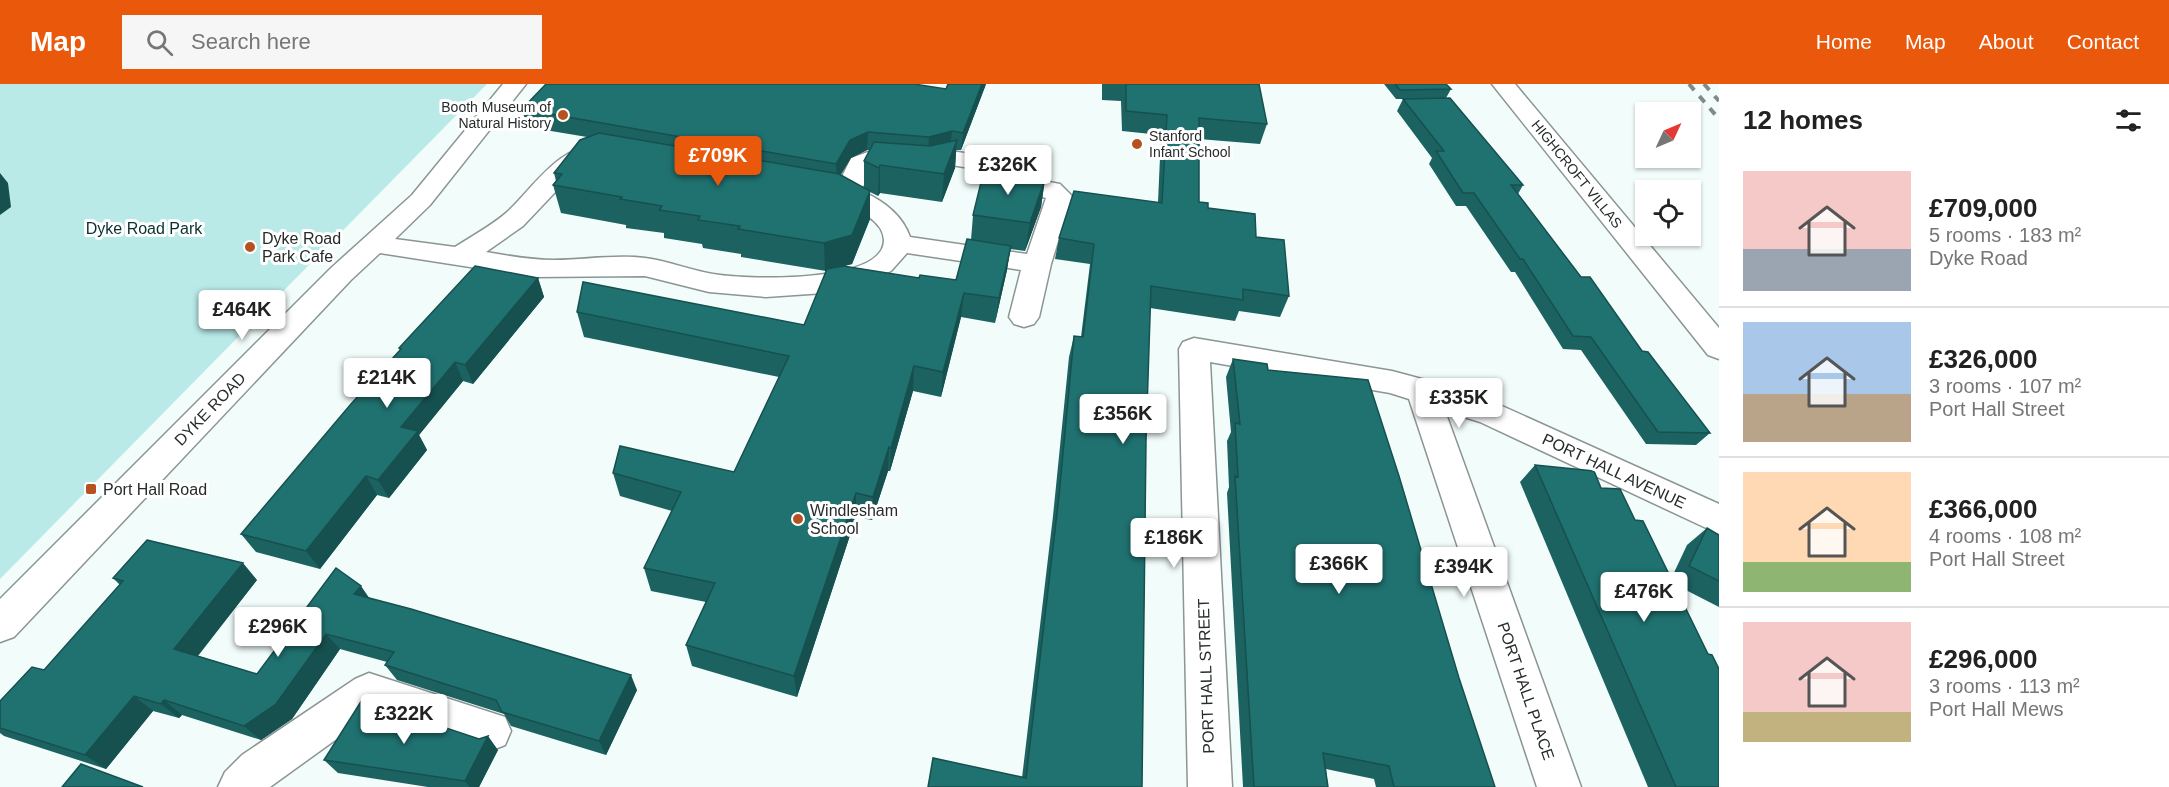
<!DOCTYPE html>
<meta charset="utf-8">
<style>
body{margin:0;font-family:Helvetica,sans-serif;background:#f6f6f6;color:#222;height:100vh;display:flex;flex-direction:column;font-size:22px;white-space:nowrap}
*{box-sizing:border-box;margin:0}
p{font-size:20px;color:#767676}
.icon{flex:none;width:33px;height:33px;fill:none;stroke:currentColor;stroke-width:2;stroke-linecap:round;stroke-linejoin:round}
.map{position:relative;flex:1;overflow:hidden}
.side{display:flex;flex-direction:column;background:#fff;width:450px}
.side>*{flex:none}
.needle{width:39px;rotate:46deg}
.buttons{position:absolute;left:1635px;top:18px;display:grid;gap:12px}
.buttons a{display:grid;place-items:center;width:66px;height:66px;border-radius:0px;background:#fff;box-shadow:0 2px 4px #0004;font-size:30px}
.price{position:absolute;translate:-50% -51px;padding:0 14px;border-radius:6px;background:#fff;color:#222;font-size:20px;line-height:39px;filter:drop-shadow(0 2px 3px #0008)}
.price::after{content:'';position:absolute;left:50%;top:36px;width:18px;height:14px;margin-left:-9px;background:inherit;clip-path:polygon(0 0,100% 0,50% 100%)}
.price.active{background:#ea580c;color:#fff}
ul{padding:0;list-style:none}
li{display:flex;align-items:center;gap:18px;height:150px;padding:0 24px}
li+li{border-top:2px solid #e0e0e0}
li span{display:grid;place-items:center;flex:none;width:168px;height:120px;border-radius:0px;color:#555}
li>.icon{margin-inline-start:auto}
span .icon{width:72px;height:72px;fill:#fffc;stroke-width:1}
li b{font-size:26px}
h2{display:flex;justify-content:space-between;align-items:center;height:72px;padding:0 24px;font-size:26px}
header{display:flex;align-items:center;gap:36px;box-sizing:border-box;height:84px;padding:0 30px;background:#ea580c;color:#fff}
header strong{font-size:28px}
nav{display:flex;gap:33px;margin-inline-start:auto;font-size:21px}
.search{width:420px;height:54px;background:#f6f6f6;display:flex;align-items:center;gap:15px;box-sizing:border-box;padding:0 21px;border-radius:0px;color:#767676;font-size:22px}
main{display:flex;flex:1;min-height:0}
.map>svg:first-child{display:block}
.green{fill:#b9eae8}
.lines{fill:none;stroke-linecap:round;stroke-linejoin:round}
.minor-casing{stroke:#8b9594;stroke-width:3}
.minor{fill:#fff;fill-rule:evenodd}
.rail{stroke:#828989;stroke-width:4;stroke-dasharray:8 8;stroke-linecap:butt}
.wall{fill:#1c6261;fill-rule:evenodd}
.shaded-wall{fill:#16504f}
.building{fill:#207271;stroke:#16504f;stroke-width:1.5}
.poi-dot{fill:#b6521f;stroke:#fff;stroke-width:2}
.labels{text-anchor:middle;dominant-baseline:central;stroke-width:6;stroke-linejoin:round;paint-order:stroke}
.far-poi-label{font-size:14px;fill:#272b2b;stroke:#fff;text-anchor:end}
.far-street-label{font-size:14px;fill:#272b2b;stroke:#fff}
.park-label{font-size:16px;fill:#093030;stroke:#fff}
.poi-label{font-size:16px;fill:#272b2b;stroke:#fff;text-anchor:start}
.street-label{font-size:16px;fill:#272b2b;stroke:#fff}
</style>
<header>
<strong>Map</strong>
<div class="search"><svg class="icon" aria-label="search" viewBox="0 0 24 24"><circle cx="10" cy="10" r="6"/><path d="M15 15l6 6"/></svg>Search here</div>
<nav><a>Home</a><a>Map</a><a>About</a><a>Contact</a></nav>
</header>
<main>
<div class="map">
<svg width="1719" height="703" viewBox="0 0 1719 703">
<rect width="100%" height="100%" fill="#f1fcfb"/>
<!-- green -->
<path class="green" d="M0,0h487l-487,495z"/>
<g class="lines">
<!-- minor casing -->
<g class="minor-casing">
<path id="minor" d="M503,0h23l-96,121 -35,34 60,8c17,-11 36,-21 51,-34 25,-22 57,-75 96,-65l3,5 -3,5 -23,9 -56,59 -37,26c23,4 45,8 68,8 30,0 61,-6 91,-2 25,3 49,14 75,17 29,4 164,9 164,-35 -1,-31 -60,-37 -70,-52l4,-5 9,-3 12,3 12,-25 17,-6 60,5 23,-6 46,7 9,2 27,19 27,5 12,12 -21,68 -12,53 -5,7 -10,3 -10,-3 -5,-7 12,-47 -114,-17 -16,18 -32,14 -35,8 -58,4 -57,-5 -64,-16 -111,1 -154,-24 -29,27 -337,357 -14,5v-43l331,-331 81,-73zM951,81l39,6 27,19 29,8 -19,56 -117,-17c-8,-23 -28,-37 -49,-46l11,-24 56,4z
M1492,0h23l204,244v31l-11,-4z
M1194,254l198,33 41,11 69,24 217,98v30l-239,-112 -35,-11 136,376h-44l-128,-388 -19,-6 -180,-31 22,425h-44l-9,-438 4,-7z
M369,589l136,44 6,14 -6,14 -15,6 -116,-39 -104,75h-52l7,-15 17,-17 113,-76z"/>
</g>
<!-- minor -->
<use href="#minor" class="minor"/>
<!-- rail -->
<path class="rail" d="M1689,0l30,35
M1704,0l15,17"/>
</g>
<!-- wall -->
<path class="wall" d="M948,0h38l-25,66h-5l-1,18 -13,34 -62,-9 -2,3 -8,-4v27l-18,45 -8,2 75,12 37,2 15,-40 2,-25 72,-36 -4,28 -16,44 -15,-2 -3,21 -12,53 -34,-6 -20,80 -28,-6 -23,80h-2l-16,49 -16,-3 -59,180 -105,-31 -6,-21 20,-43 -55,-11 -7,-23 28,-57 -52,-15 -7,-23 121,-1 45,-95 -195,-40 -7,-25 227,13 22,-54 -85,-14v-3l-38,-6 -1,-4 -38,-6v-5l-38,-5v-3l-65,-12 -8,-28 3,-4 -2,-8 33,-36 -60,-10 -5,-18 424,-20zM867,66h3l-6,11v27l-24,-13 11,-17z
M1102,0h157l8,40 -7,20 -61,-5v63l57,35 33,59 -9,21 -41,-6 -4,10 -85,-13 -4,132 -4,347 -120,-9 31,-262 16,-159 5,-21 7,1 9,-73 -35,-5 4,-21 99,-36 3,-67 -39,-4 -1,-30 -19,-1z
M1384,0h62l5,5 -5,9 77,87 -5,9 63,83 129,156 -14,12 -50,-1 -65,-94 -18,-1 -48,-77h-4l-45,-66h-10l-27,-42 3,-6 -35,-47 6,-12h-7z
M538,194l6,19 -71,87 -10,-3 -44,54 8,15 -38,48 -12,-3 -57,74 -64,-17 -15,-18 159,-183 -1,-3z
M1233,275l35,11 191,308 36,109h-119l-2,-8 -48,-10 2,18h-85l-16,-294 2,-6 -2,-46 4,-9 -5,-55z
M1535,381l66,23 34,32 36,59 16,-34 20,-17 12,7v72l-45,-23 45,203h-71l-128,-305z
M113,494l144,2 -59,76 59,18 113,-76 267,92 -31,65 -95,-29 -7,-12 -107,-34 -12,-15 2,-3 -47,-13 -48,70 -31,21 -79,-25 -3,3 -26,-7 -47,58 -102,-33 -4,-3v-32l44,-31 76,-85z
M498,666l-19,37h-51l-90,-14 -14,-13z"/>
<!-- shaded-wall -->
<path class="shaded-wall" d="M982,0h4l-25,66 2,-17z
M952,47l-2,18 -22,6 1,-18z
M868,48l-1,18 -16,8 -14,23 -1,-17 14,-24z
M957,56l-2,28 -13,34 2,-28z
M880,81v28l-2,3 1,-28z
M0,89l8,10 3,24 -11,8z
M1045,95l-4,28 -16,44 5,-28z
M870,107v28l-18,45 -27,7 -1,-28z
M1011,162l-4,24 -12,53 4,-25z
M538,194l6,19 -71,87 -8,-19z
M964,209l-3,24 -20,80 2,-25z
M455,278l8,19 -44,54 8,15 -38,48 -11,-18 23,-53z
M914,282l-1,25 -23,80 1,-23z
M889,363l-1,24 -16,49 1,-23z
M366,392l11,19 -57,74 -14,-18z
M856,409v24l-59,180 -3,-21z
M243,479l14,17 -66,84 -17,-15z
M361,502l11,16 -18,-8z
M326,550l14,15 -48,70 -31,21 -17,-14z
M631,591l6,15 -31,65 -7,-14z
M134,612l19,15 -47,58 -21,-14z
M164,616l18,15 -3,3 -18,-14z
M488,652l10,14 -19,37h-9l-5,-6z"/>
<!-- building -->
<path class="building" d="M546,0h368l32,5 2,-5h34l-19,49 -11,-2 -23,6 -61,-5 -18,8 -14,24 -314,-55z
M1126,0h133l8,40 -68,-6v84l9,1v5l47,6 1,23 28,3 5,56 -46,-7v11l-92,-14 -5,154 -4,347h-214l5,-29 93,20 33,-282 15,-160 9,1 11,-93 -35,-6 15,-47 88,12 5,-88 -41,-4z
M1395,0h51l5,5 -51,1z
M1450,14l73,87h-12l70,92h9l52,74 6,1 62,81 -52,-1 -67,-95 -18,-1 -50,-77h-3l-46,-66h-11l-27,-42h8l-41,-52z
M599,49l240,41 31,17 -18,44 -28,8 -86,-14 2,-3 -42,-6 2,-4 -41,-6 3,-4 -42,-7 2,-2 -69,-12 9,-11 -8,-1 26,-33z
M957,56l-13,34 -64,-9 -1,3 -15,-7 10,-19 56,4z
M984,86l61,9 -15,44 -57,-8z
M967,155l44,7 -12,52 -35,-5 -21,79 -29,-6 -23,82 -2,-1 -16,50 -17,-4 -62,183 -108,-31 29,-62 -71,-15 37,-76 -68,-19 7,-27 114,26 55,-116 -212,-44 6,-30 221,43 23,-56 16,-3 76,12 1,-3 36,5z
M475,182l63,12 -73,87 -10,-3 -54,65 17,4 -40,49 -12,-4 -60,75 -65,-17 110,-130 50,-55 -2,-1z
M1233,275l34,5 1,6 100,10 31,96 60,202 36,109h-101l-5,-21 -66,-13 5,34h-74l-19,-311 3,1 -3,-54 5,1z
M1535,381l59,6 7,17 19,1 15,31 8,1 65,133 4,1 7,14v118h-43z
M1707,444l12,7v46l-30,-15z
M147,456l96,23 -69,86 83,25 79,-106 25,18 -7,8 57,15 220,66 -32,66 -97,-29 -6,-12 -111,-35 9,-13 -68,-18 -50,70 -32,22 -80,-26 -3,4 -27,-8 -49,59 -85,-27v-27l32,-34 12,3 79,-89 -10,-3z
M362,616l117,39 9,-3 -23,45 -141,-21z
M81,680l62,23h-81z"/>
<!-- markers -->
<g class="poi-dot">
<circle cx="563" cy="31" r="6"/>
<circle cx="1137" cy="60" r="6"/>
<circle cx="250" cy="163" r="6"/>
<rect x="85" y="399" width="12" height="12" rx="3"/>
<circle cx="798" cy="435" r="6"/>
</g>
<g class="labels">
<!-- far-poi labels -->
<g class="far-poi-label">
<text x="551" y="23">Booth Museum of<tspan x="551" dy="16">Natural History</tspan></text>
<text x="1149" y="52" text-anchor="start">Stanford<tspan x="1149" dy="16">Infant School</tspan></text>
</g>
<!-- far-street labels -->
<g class="far-street-label">
<text transform="translate(1577 90) rotate(51)">HIGHCROFT VILLAS</text>
</g>
<!-- park labels -->
<g class="park-label">
<text x="144" y="144">Dyke Road Park</text>
</g>
<!-- poi labels -->
<g class="poi-label">
<text x="262" y="154">Dyke Road<tspan x="262" dy="18">Park Cafe</tspan></text>
<text x="103" y="405">Port Hall Road</text>
<text x="810" y="426">Windlesham<tspan x="810" dy="18">School</tspan></text>
</g>
<!-- street labels -->
<g class="street-label">
<text transform="translate(210 325) rotate(-46)">DYKE ROAD</text>
<text transform="translate(1614 387) rotate(25)">PORT HALL AVENUE</text>
<text transform="translate(1206 592) rotate(-92)">PORT HALL STREET</text>
<text transform="translate(1526 607) rotate(71)">PORT HALL PLACE</text>
</g>
</g>
</svg>
<div class="buttons">
<a><svg class="needle" viewBox="-14 -14 28 28"><path d="M0-13l5 13h-10z" fill="#e53935"/><path d="M0 13l5-13h-10z" fill="#767676"/></svg></a>
<a><svg class="icon" aria-label="locate" viewBox="0 0 24 24"><circle cx="12" cy="12" r="6"/><path d="M12 2v4M12 18v4M2 12h4M18 12h4"/></svg></a>
</div>
<b class="price active" style="left:718px;top:103px">£709K</b>
<b class="price" style="left:1008px;top:112px">£326K</b>
<b class="price" style="left:242px;top:257px">£464K</b>
<b class="price" style="left:387px;top:325px">£214K</b>
<b class="price" style="left:1459px;top:345px">£335K</b>
<b class="price" style="left:1123px;top:361px">£356K</b>
<b class="price" style="left:1174px;top:485px">£186K</b>
<b class="price" style="left:1339px;top:511px">£366K</b>
<b class="price" style="left:1464px;top:514px">£394K</b>
<b class="price" style="left:1644px;top:539px">£476K</b>
<b class="price" style="left:278px;top:574px">£296K</b>
<b class="price" style="left:404px;top:661px">£322K</b>
</div>
<section class="side">
<h2>12 homes<svg class="icon" aria-label="filters" viewBox="0 0 24 24"><path d="M4 7h16M4 17h16"/><circle cx="9" cy="7" r="2"/><circle cx="15" cy="17" r="2"/></svg></h2>
<ul>
<li><span style="background:linear-gradient(#f6c9c9 65%,#9aa5b1 0)"><svg class="icon" aria-label="home" viewBox="0 0 24 24"><path d="M3 11l9-7 9 7M6 9v11h12V9"/></svg></span><div><b>£709,000</b><p>5 rooms · 183 m²</p><p>Dyke Road</p></div></li>
<li><span style="background:linear-gradient(#a9c7e8 60%,#b9a48a 0)"><svg class="icon" aria-label="home" viewBox="0 0 24 24"><path d="M3 11l9-7 9 7M6 9v11h12V9"/></svg></span><div><b>£326,000</b><p>3 rooms · 107 m²</p><p>Port Hall Street</p></div></li>
<li><span style="background:linear-gradient(#ffd9b3 75%,#8fb573 0)"><svg class="icon" aria-label="home" viewBox="0 0 24 24"><path d="M3 11l9-7 9 7M6 9v11h12V9"/></svg></span><div><b>£366,000</b><p>4 rooms · 108 m²</p><p>Port Hall Street</p></div></li>
<li><span style="background:linear-gradient(#f6c9c9 75%,#c2b280 0)"><svg class="icon" aria-label="home" viewBox="0 0 24 24"><path d="M3 11l9-7 9 7M6 9v11h12V9"/></svg></span><div><b>£296,000</b><p>3 rooms · 113 m²</p><p>Port Hall Mews</p></div></li>
</ul>
</section>
</main>
